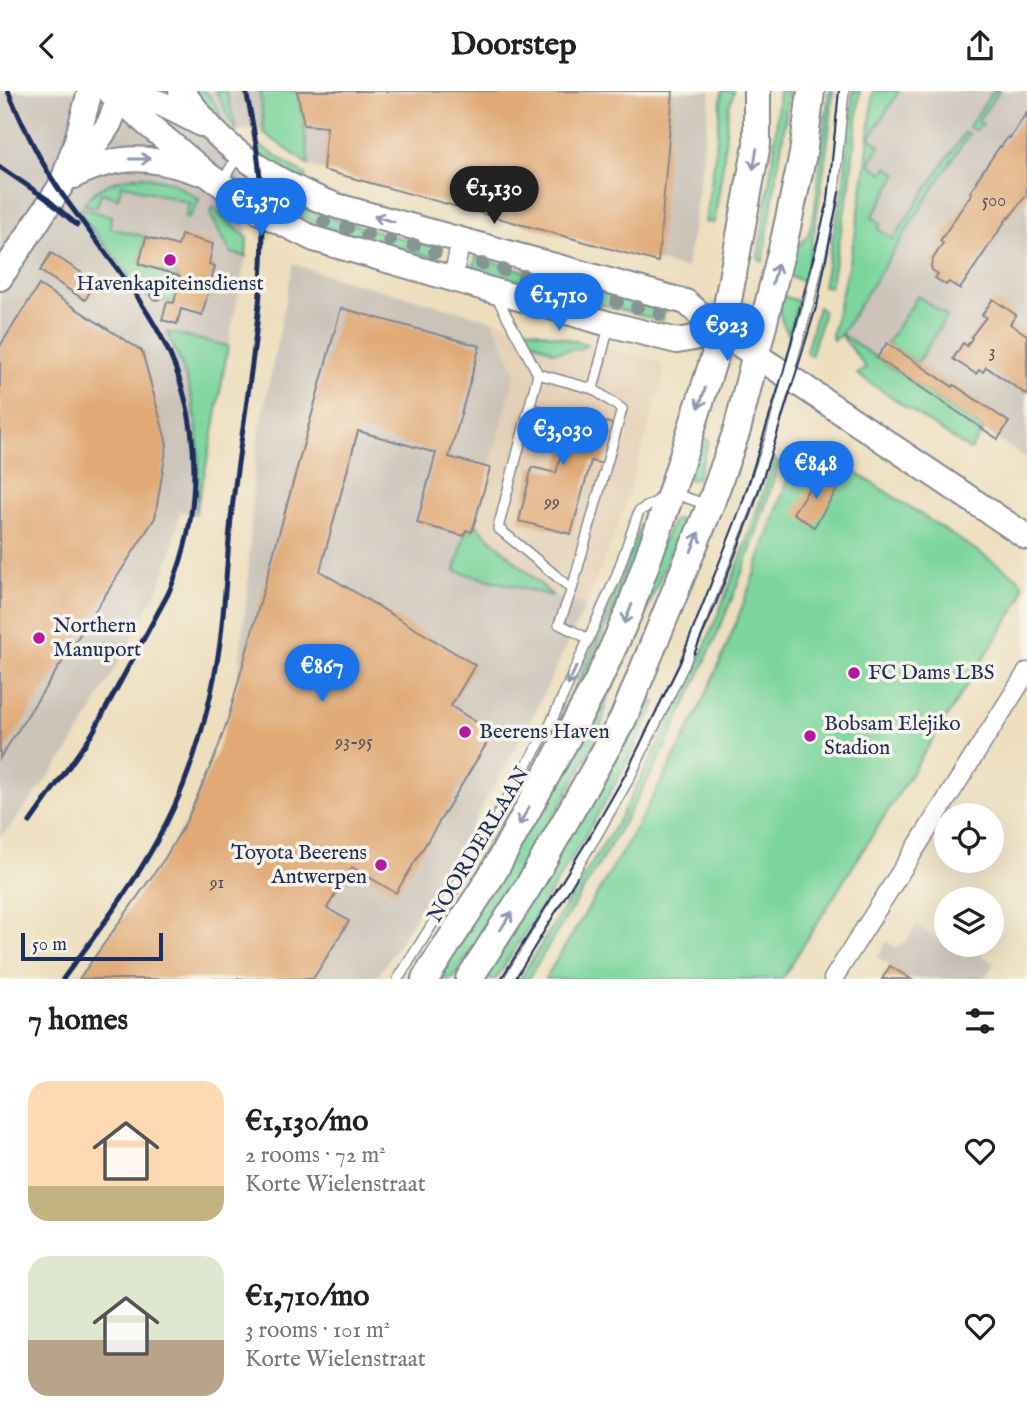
<!DOCTYPE html>
<meta charset="utf-8">
<style>
body{margin:0;font-family:"IM FELL English",serif;background:#f6f6f6;color:#202124;height:100vh;display:flex;flex-direction:column;font-size:26px;white-space:nowrap}
*{box-sizing:border-box;margin:0}
p{font-size:23px;color:#757577}
.icon{flex:none;width:38px;height:38px;fill:none;stroke:currentColor;stroke-width:2;stroke-linecap:round;stroke-linejoin:round}
.map{position:relative;height:888px;overflow:hidden}
.side{display:flex;flex-direction:column;background:#fff;flex:1}
.side>*{flex:none}
.controls{position:absolute;left:934px;top:712px;display:grid;gap:14px}
.controls a{display:grid;place-items:center;width:70px;height:70px;border-radius:50%;background:#fff;box-shadow:0 7px 28px #0002;font-size:35px}
.scale{position:absolute;left:21px;bottom:18px;width:142px;box-sizing:border-box;padding-left:7px;border:4px solid #1b2f5e;border-top:0;font-size:19px;line-height:24px;white-space:nowrap;color:#1b2f5e;-webkit-text-stroke:5px #f7f3e8;paint-order:stroke}
.price{position:absolute;translate:-50% -60px;padding:0 16px;border-radius:24px;background:#1a73e8;color:#fff;font-size:23px;line-height:46px;filter:drop-shadow(0 2px 4px #0008)}
.price::after{content:'';position:absolute;left:50%;top:42px;width:21px;height:16px;margin-left:-10px;background:inherit;clip-path:polygon(0 0,100% 0,50% 100%)}
.price.selected{background:#222;color:#fff}
ul{padding:0;list-style:none}
li{display:flex;align-items:center;gap:21px;height:175px;padding:0 28px}
li span{display:grid;place-items:center;flex:none;width:196px;height:140px;border-radius:21px;color:#555}
li>.icon{margin-inline-start:auto}
span .icon{width:84px;height:84px;fill:#fffc;stroke-width:1}
li b{font-size:30px}
h2{display:flex;justify-content:space-between;align-items:center;height:84px;padding:0 28px;font-size:30px}
header{display:flex;justify-content:space-between;align-items:center;height:91px;padding:0 28px;background:#fff;font-size:32px;font-weight:800}
.map>svg:first-child{display:block}
.built{fill:#e4d0b6}
.industrial{fill:#cbc2b8}
.green{fill:#7bd59c;stroke:#4b827d;stroke-width:2}
.building{fill:#e0a975}
.lines{fill:none;stroke-linecap:round;stroke-linejoin:round}
.lane-casing{stroke:#84878e;stroke-width:12}
.street-casing{stroke:#84878e;stroke-width:21}
.secondary-casing{stroke:#84878e;stroke-width:28}
.primary-casing{stroke:#84878e;stroke-width:30}
.lane{stroke:#fff;stroke-width:9}
.street{stroke:#fff;stroke-width:18}
.secondary{stroke:#fff;stroke-width:24}
.primary{stroke:#fff;stroke-width:26}
.tram{stroke:#1b2f5e;stroke-width:2}
.rail{stroke:#1b2f5e;stroke-width:5}
.tree{fill:#879592}
.oneway{stroke:#8d97ae}
.poi-dot{fill:#b5179e;stroke:#f7f3e8;stroke-width:2.5}
.labels{text-anchor:middle;dominant-baseline:central;stroke-width:7;stroke-linejoin:round;paint-order:stroke}
.number-label{font-size:18px;fill:#4c4e64}
.poi-label{font-size:21px;fill:#1b2f5e;stroke:#f7f3e8;text-anchor:start}
.street-label{font-size:21px;fill:#1b2f5e;stroke:#f7f3e8}
</style>
<header><svg class="icon" aria-label="back" viewBox="0 0 24 24"><path d="M15 5l-7 7 7 7"/></svg>Doorstep<svg class="icon" aria-label="share" viewBox="0 0 24 24"><path d="M12 15V3M7 8l5-5 5 5M5 13v7h14v-7"/></svg></header>
<div class="map">
<svg width="1027" height="888" viewBox="0 0 1027 888">
<rect width="100%" height="100%" fill="#f7f3e8"/>
<filter id="ink" filterUnits="userSpaceOnUse"><feTurbulence type="fractalNoise" baseFrequency=".0143" numOctaves="2"/><feDisplacementMap in="SourceGraphic" scale="14" xChannelSelector="R" yChannelSelector="G"/><feConvolveMatrix kernelMatrix="1 2 1 2 8 2 1 2 1" color-interpolation-filters="sRGB"/></filter>
<filter id="wash" filterUnits="userSpaceOnUse"><feTurbulence type="fractalNoise" baseFrequency=".00686" numOctaves="4" result="noise"/><feDisplacementMap in="SourceGraphic" scale="28" xChannelSelector="R" yChannelSelector="G"/><feGaussianBlur stdDeviation="1.57" result="paint"/><feColorMatrix in="noise" values="0 0 0 0 0 0 0 0 0 0 0 0 0 0 0 0 0 1.4 0 .05"/><feComposite in="paint" operator="in"/></filter>
<g filter="url(#wash)">
<rect width="100%" height="100%" fill="#eddfbe"/>
<!-- built -->
<path class="built" d="M493,229l165,41 5,5v14l-41,135 -36,90 -131,-34 11,-41 50,-158z"/>
<!-- industrial -->
<path class="industrial" d="M0,0h711l-18,139 -7,39 -363,-99 -14,-5 -53,-37 -19,3 10,107 -1,19 -18,89 -16,93 -17,76 -15,-4 -6,31 -9,30 -9,21 -64,118 -23,39 -57,75 -12,12z
M873,0h154v368l-186,-124 -8,5 -1,-5 23,-99 11,-70z
M293,173l47,15 153,41 23,52 -44,160 -6,-1 -10,39 130,35 -53,111 -70,125 -87,138h-297l86,-121 21,-36 31,-71 11,-32 8,-31 11,-93 6,-112 7,-56z
M916,835l44,27 5,-8 29,18 -10,16h-102l8,-13 -13,-9 9,-15 9,5 11,-5z"/>
<!-- green -->
<path class="green" d="M191,0h14c8,10 15,18 17,31l-1,1z
M215,0h11l11,40c-11,-12 -12,-28 -22,-40z
M260,0h37l7,34 5,40 -45,-32z
M722,0h12l-6,19 -5,55 -9,58 -9,-1 9,-58z
M779,0h9l-3,31 -22,140 -5,-4 16,-107z
M829,0h4c-5,64 -16,127 -28,190l-22,-6 9,-21 16,-19 6,-21z
M853,0h7l-10,92 -20,104 -7,-1 21,-103z
M873,0h26l-29,47 10,7 -11,19 14,9 4,-6 11,7 -26,43 9,6 -3,6 15,10 72,-107 4,2 -38,58 -90,142 143,96 -14,20 -113,-76 9,-6 -25,-33 -8,5 -1,-5 23,-99 11,-70z
M993,0h6l-21,30 5,4 -9,5 -5,-3z
M259,54l47,30 -3,6 -43,-26z
M142,85l29,6 28,17 -10,19 -4,-1 4,-14 -67,-19 -4,14 -17,-5 -4,14 -14,-3c15,-19 36,-26 59,-28z
M272,102l54,24 113,31 -3,10 -94,-25 -40,-16 -31,-15z
M80,117l31,8 -1,12 36,9 -7,27 41,12 -6,27 -29,-7 -67,-85z
M213,117l34,30 -1,19 -15,-4 -21,-39z
M476,166l189,53 -3,11 -189,-52z
M780,204l18,6 -9,34c-7,-11 -12,-26 -9,-40z
M918,205l29,20 -30,47 -30,-20z
M818,216l5,4v4l-12,41 -5,-4z
M521,236l66,17 -3,3 -4,2 -26,3 -29,-15z
M167,241l61,14 -16,93 -17,76c9,-68 3,-121 -28,-183z
M698,346l11,3 -12,38 -7,2 -2,-3z
M815,359l11,3 191,124 6,8 -2,14 -239,380h-237c54,-88 108,-175 153,-268 37,-77 64,-159 92,-239 6,-11 12,-20 25,-22z
M774,369l5,2c-9,28 -18,58 -28,86 -24,68 -55,136 -87,201 -41,79 -89,154 -136,230h-8l100,-161 38,-72 40,-83 23,-56 25,-63z
M647,422l3,2v3c-29,75 -59,150 -96,222 -25,49 -55,96 -83,143l-3,3h-3v-5c40,-66 81,-131 113,-200 25,-54 45,-109 66,-164z
M674,428l7,1 1,3 -2,6 -47,115 -26,55 -7,34 -51,93 -96,153h-19z
M475,433l78,72 -98,-25 11,-41 6,2z
M652,610l4,2c-44,97 -104,186 -160,276h-17l143,-240 16,-14z"/>
<g id="blocks">
<!-- building -->
<path class="building" d="M297,0h376l-15,171 -335,-92 4,-43 -23,-2z
M1027,21v82l-18,24 -1,-1 -48,72 -11,-7 -3,3 -11,-7 3,-4 -6,-4 -1,-4 2,-7 10,-16 -3,-2 32,-48 -2,-1 7,-10 -1,-1 24,-35 1,1 7,-10 2,1z
M181,144l32,9 -4,20 6,2 -13,49 -21,-6 -4,15 -15,-4 5,-18 7,1 6,-27 -41,-12 7,-27 32,9z
M51,162l45,29 -11,18 -45,-29z
M39,194l103,66 25,93 -12,74 -155,240v-412z
M993,208l23,16 -6,9 17,11v60l-41,-28 -3,5 -4,-2 -3,4 -23,-15 10,-16 4,3 5,-8 -1,-1 15,-20 -4,-2z
M341,217l139,38 -31,111 41,11 -18,64 -6,-2 -2,6 -47,-13 19,-70 -78,-22 -38,140 155,94 -24,41 42,27 -97,160 -44,-26 -25,41 22,13 -36,58h-234l86,-121 21,-36 31,-71 11,-32z
M887,252l66,44 1,-2 55,37 -11,17 -121,-81z
M533,313l80,20 -10,40 -12,-3 -20,73 -52,-13 13,-54 24,6 8,-29 -39,-9z
M818,384l20,13 -24,39 -21,-14z
M890,875l21,13h-29z"/>
</g>
</g>
<g filter="url(#ink)">
<use href="#blocks" fill-opacity="0" stroke="#84878e" stroke-width="2"/>
<g class="lines">
<!-- lane casing -->
<g class="lane-casing">
<path id="lane" d="M222,91l16,-27
M496,205l42,78 -40,154 74,61 50,-180 -29,-20 -55,-15
M593,298l16,-63
M675,403l33,11
M572,498l-13,35 30,15
M398,888l65,-104 87,-150 66,-148 23,-66 24,-13
M509,888l86,-141 35,-61 54,-112 62,-156 24,-70 40,-140 23,-98 11,-110"/>
</g>
<!-- street casing -->
<g class="street-casing">
<path id="street" d="M453,188l8,-39
M833,888l194,-307"/>
</g>
<!-- secondary casing -->
<g class="secondary-casing">
<path id="secondary" d="M117,0l11,15 17,16 63,53 54,38 52,26 295,85 68,17 45,-8
M181,0c11,13 20,26 31,38 30,33 84,63 125,77l349,96 36,31 61,40 244,164
M112,3c32,-3 62,16 89,30
M75,84c47,-22 74,-19 123,-3
M74,85l35,-52 7,-17 3,-16
M0,187l62,-94 15,-44 13,-49"/>
</g>
<!-- primary casing -->
<g class="primary-casing">
<path id="primary" d="M425,888l68,-106 104,-190 32,-71 42,-119 51,-160 35,-189v-53
M469,888l59,-92 95,-168 87,-213 27,-76 47,-189 19,-87 8,-63"/>
</g>
<!-- lane -->
<use href="#lane" class="lane"/>
<!-- street -->
<use href="#street" class="street"/>
<!-- secondary -->
<use href="#secondary" class="secondary"/>
<!-- primary -->
<use href="#primary" class="primary"/>
<!-- tram -->
<path class="tram" d="M694,563l19,-43 39,-99 23,-71 43,-140 21,-109
M501,888l89,-143 36,-63 54,-110 61,-156 42,-134 45,-172 11,-110
M515,888l62,-102"/>
<!-- rail -->
<path class="rail" d="M8,0c15,35 32,71 54,103 34,48 72,92 100,144 41,79 42,176 6,256l-76,140 -62,88
M0,76l47,32 30,26
M63,888c45,-61 92,-122 120,-193 18,-46 30,-94 37,-143 6,-47 7,-95 13,-142 9,-74 23,-147 28,-221 5,-63 -1,-127 -15,-189"/>
</g>
<!-- trees -->
<g class="tree">
<circle cx="324" cy="131" r="7"/>
<circle cx="347" cy="137" r="7"/>
<circle cx="367" cy="144" r="7"/>
<circle cx="390" cy="149" r="7"/>
<circle cx="414" cy="154" r="7"/>
<circle cx="435" cy="161" r="7"/>
<circle cx="482" cy="173" r="7"/>
<circle cx="503" cy="179" r="7"/>
<circle cx="524" cy="185" r="7"/>
<circle cx="549" cy="191" r="7"/>
<circle cx="570" cy="197" r="7"/>
<circle cx="156" cy="203" r="7"/>
<circle cx="593" cy="205" r="7"/>
<circle cx="617" cy="211" r="7"/>
<circle cx="637" cy="216" r="7"/>
<circle cx="660" cy="223" r="7"/>
</g>
<!-- one-way arrows -->
<defs><path id="oneway-shaft" d="M-6 0H5M1.5-3L5.5 0L1.5 3" fill="none" stroke-width="1.6" stroke-linecap="round" stroke-linejoin="round" transform="scale(1.75)"/></defs>
<g class="oneway">
<use href="#oneway-shaft" transform="translate(140 68)"/>
<use href="#oneway-shaft" transform="translate(755 68) rotate(100)"/>
<use href="#oneway-shaft" transform="translate(384 128) rotate(-164)"/>
<use href="#oneway-shaft" transform="translate(775 183) rotate(-75)"/>
<use href="#oneway-shaft" transform="translate(702 307) rotate(108)"/>
<use href="#oneway-shaft" transform="translate(695 451) rotate(-68)"/>
<use href="#oneway-shaft" transform="translate(628 523) rotate(112)"/>
<use href="#oneway-shaft" transform="translate(572 585) rotate(114)"/>
<use href="#oneway-shaft" transform="translate(524 725) rotate(119)"/>
<use href="#oneway-shaft" transform="translate(506 830) rotate(-58)"/>
</g>
</g>
<!-- markers -->
<g class="poi-dot">
<circle cx="170" cy="169" r="7"/>
<circle cx="39" cy="547" r="7"/>
<circle cx="854" cy="582" r="7"/>
<circle cx="465" cy="641" r="7"/>
<circle cx="810" cy="645" r="7"/>
<circle cx="381" cy="774" r="7"/>
</g>
<g class="labels">
<!-- number labels -->
<g class="number-label">
<text x="994" y="110">500</text>
<text x="992" y="261">3</text>
<text x="552" y="411">99</text>
<text x="354" y="651">93-95</text>
<text x="217" y="792">91</text>
</g>
<!-- poi labels -->
<g class="poi-label">
<text x="170" y="193" text-anchor="middle">Havenkapiteinsdienst</text>
<text x="53" y="535">Northern<tspan x="53" dy="24">Manuport</tspan></text>
<text x="868" y="582">FC Dams LBS</text>
<text x="824" y="633">Bobsam Elejiko<tspan x="824" dy="24">Stadion</tspan></text>
<text x="479" y="641">Beerens Haven</text>
<text x="367" y="762" text-anchor="end">Toyota Beerens<tspan x="367" dy="24">Antwerpen</tspan></text>
</g>
<!-- street labels -->
<g class="street-label">
<text transform="translate(479 754) rotate(-59)">NOORDERLAAN</text>
</g>
</g>
</svg>
<div class="controls">
<a><svg class="icon" aria-label="locate" viewBox="0 0 24 24"><circle cx="12" cy="12" r="6"/><path d="M12 2v4M12 18v4M2 12h4M18 12h4"/></svg></a>
<a><svg class="icon" aria-label="layers" viewBox="0 0 24 24"><path d="M12 4l9 5-9 5-9-5zM3 14l9 5 9-5"/></svg></a>
</div>
<div class="scale">50 m</div>
<b class="price selected" style="left:494px;top:135px">€1,130</b>
<b class="price" style="left:261px;top:147px">€1,370</b>
<b class="price" style="left:559px;top:242px">€1,710</b>
<b class="price" style="left:727px;top:272px">€923</b>
<b class="price" style="left:563px;top:376px">€3,030</b>
<b class="price" style="left:816px;top:410px">€848</b>
<b class="price" style="left:322px;top:613px">€867</b>
</div>
<section class="side">
<h2>7 homes<svg class="icon" aria-label="filters" viewBox="0 0 24 24"><path d="M4 7h16M4 17h16"/><circle cx="9" cy="7" r="2"/><circle cx="15" cy="17" r="2"/></svg></h2>
<ul>
<li><span style="background:linear-gradient(#ffd9b3 75%,#c2b280 0)"><svg class="icon" aria-label="home" viewBox="0 0 24 24"><path d="M3 11l9-7 9 7M6 9v11h12V9"/></svg></span><div><b>€1,130/mo</b><p>2 rooms · 72 m²</p><p>Korte Wielenstraat</p></div><svg class="icon" aria-label="heart" viewBox="0 0 24 24"><path d="M12 20l-8-8c-3-5 5-10 8-4 3-6 11-1 8 4z"/></svg></li>
<li><span style="background:linear-gradient(#dfe7d0 60%,#b9a48a 0)"><svg class="icon" aria-label="home" viewBox="0 0 24 24"><path d="M3 11l9-7 9 7M6 9v11h12V9"/></svg></span><div><b>€1,710/mo</b><p>3 rooms · 101 m²</p><p>Korte Wielenstraat</p></div><svg class="icon" aria-label="heart" viewBox="0 0 24 24"><path d="M12 20l-8-8c-3-5 5-10 8-4 3-6 11-1 8 4z"/></svg></li>
</ul>
</section>
